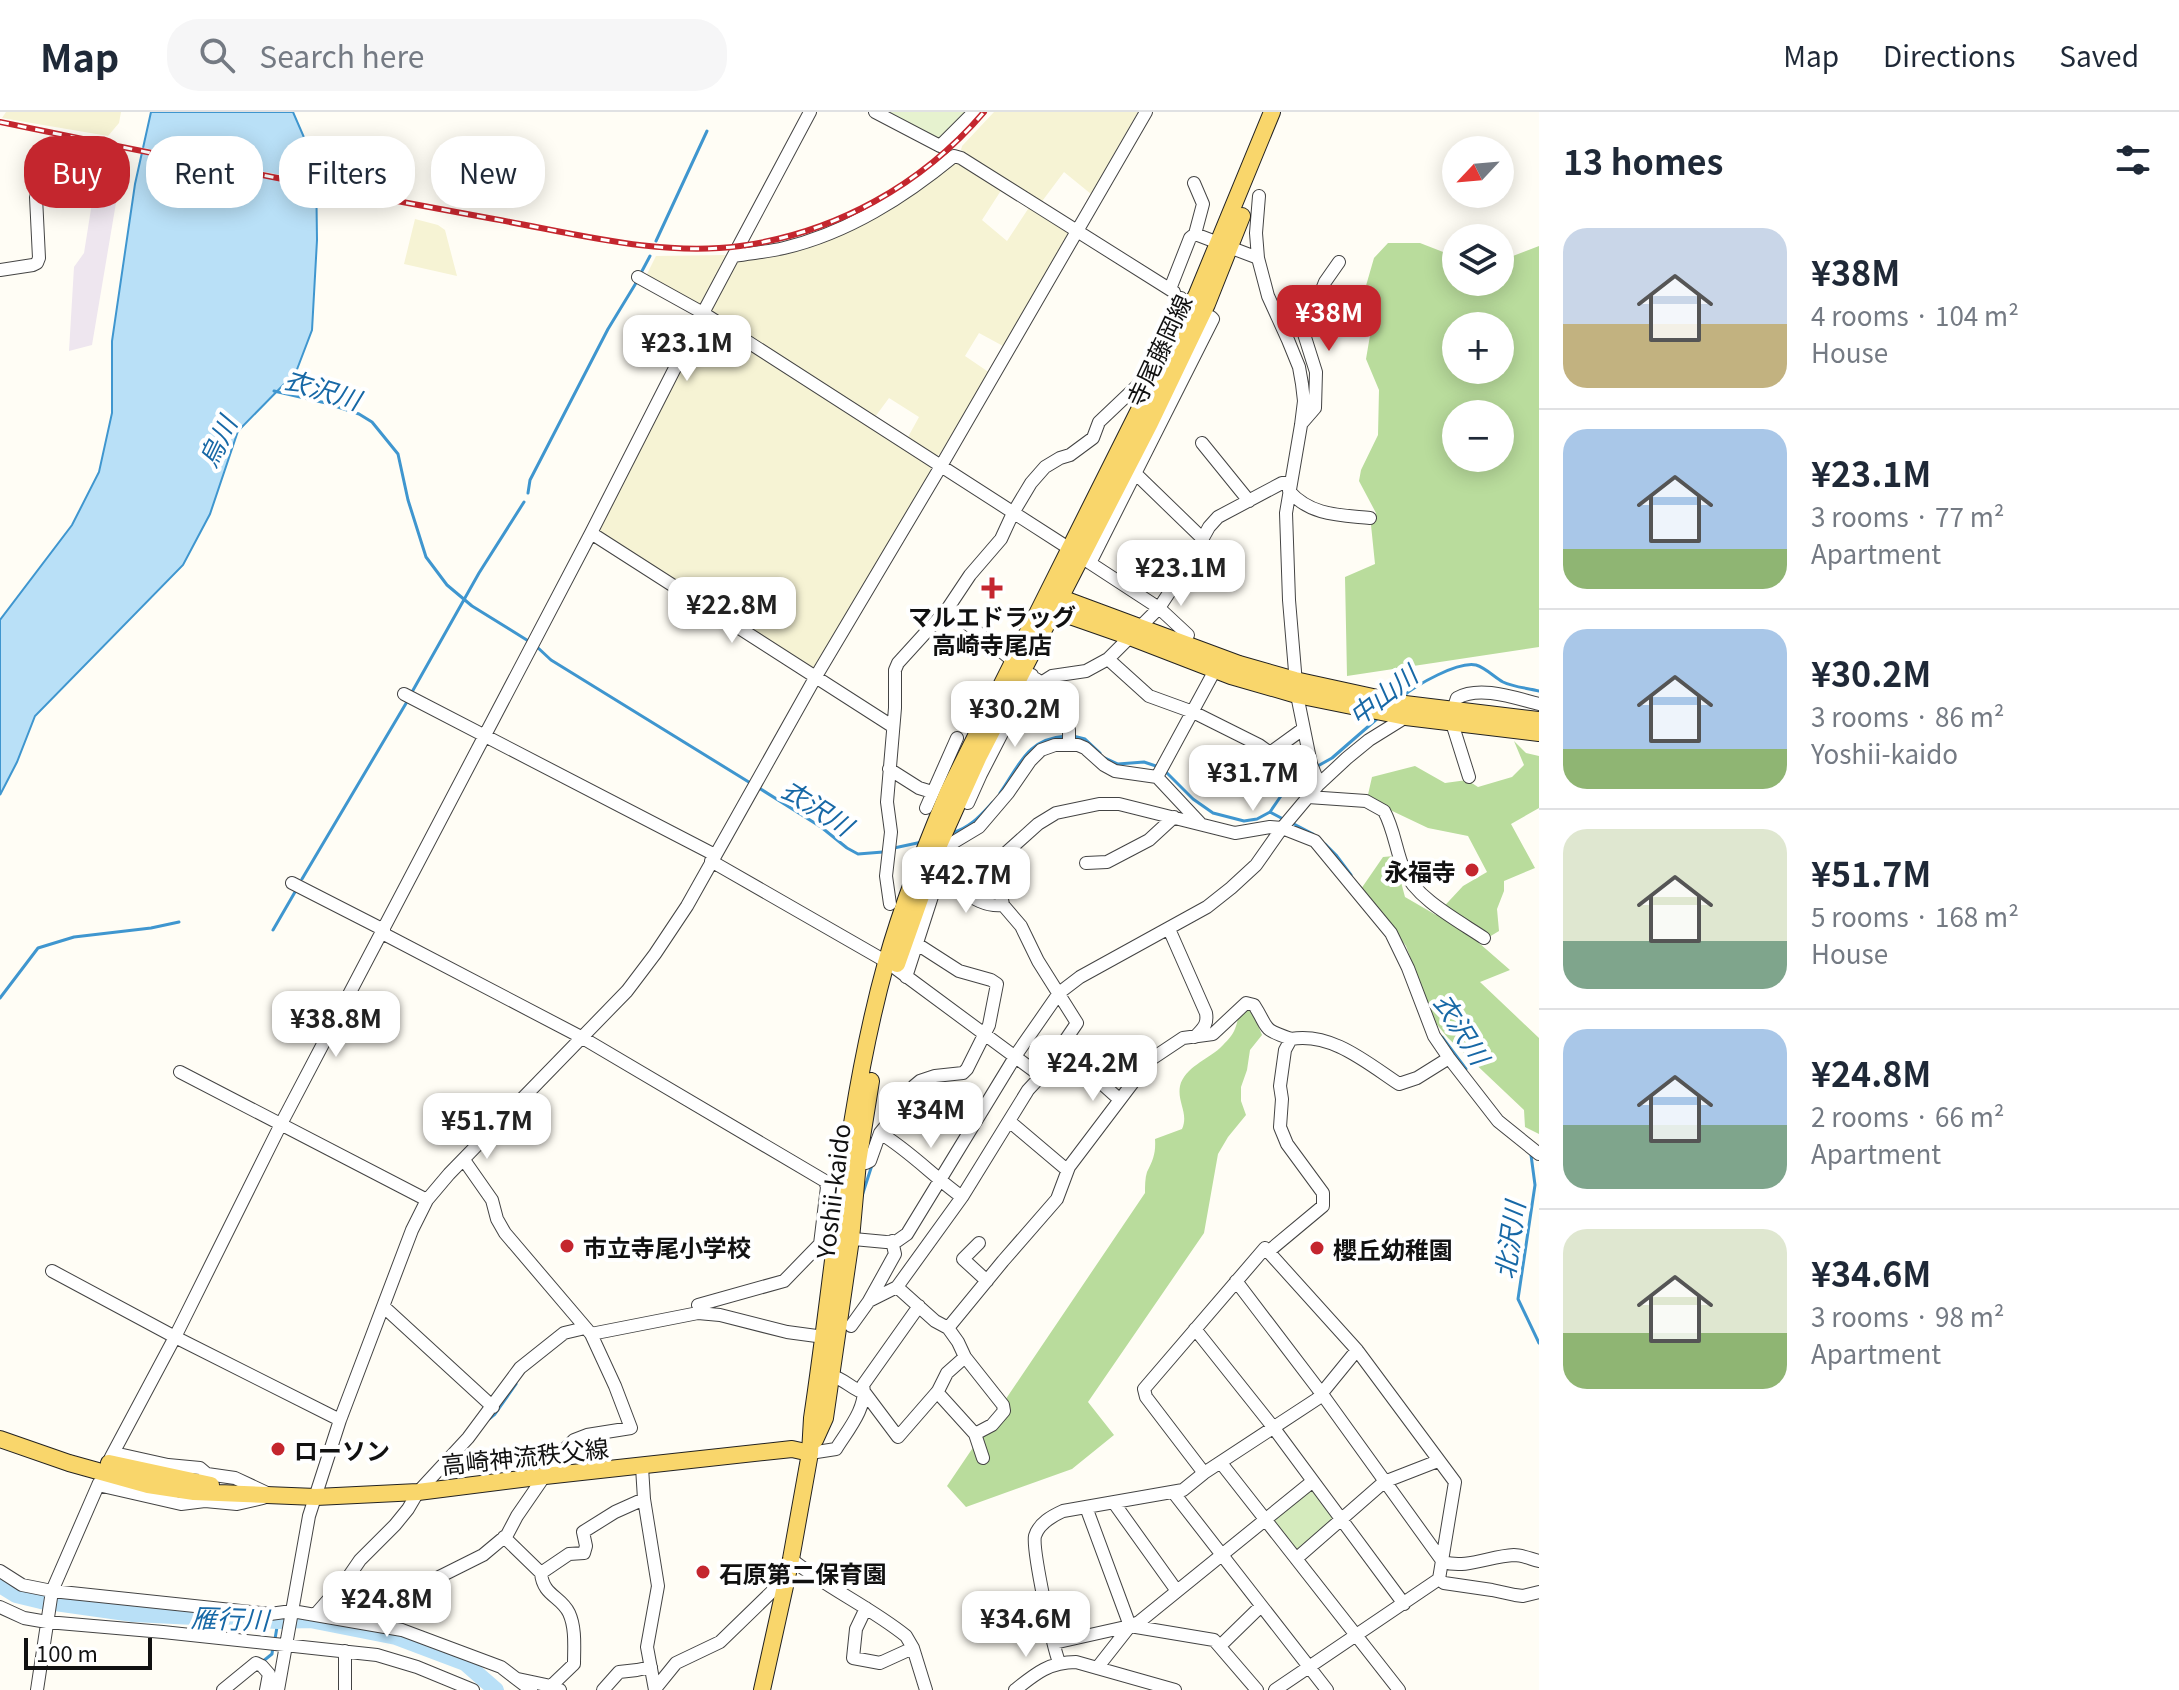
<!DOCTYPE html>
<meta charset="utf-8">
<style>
body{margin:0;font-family:Georgia,"Noto Sans JP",serif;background:#f6f6f7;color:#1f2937;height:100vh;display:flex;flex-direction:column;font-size:30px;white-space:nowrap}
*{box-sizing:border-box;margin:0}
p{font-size:26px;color:#747a83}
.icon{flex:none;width:44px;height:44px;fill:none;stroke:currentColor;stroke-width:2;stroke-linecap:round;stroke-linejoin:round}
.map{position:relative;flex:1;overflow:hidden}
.side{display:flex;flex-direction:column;background:#fff;width:640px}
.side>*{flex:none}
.guide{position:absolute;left:24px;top:24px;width:760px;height:72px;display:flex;gap:16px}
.needle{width:52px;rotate:244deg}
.buttons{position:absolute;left:1442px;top:24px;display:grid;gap:16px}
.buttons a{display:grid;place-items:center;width:72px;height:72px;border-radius:50%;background:#fff;box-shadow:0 4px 20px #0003;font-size:40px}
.scale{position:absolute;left:24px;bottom:20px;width:128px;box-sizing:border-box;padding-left:8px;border:4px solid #111;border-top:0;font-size:22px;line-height:28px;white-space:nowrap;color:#111;-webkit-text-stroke:6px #fff;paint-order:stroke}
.price{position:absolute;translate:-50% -68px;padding:0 18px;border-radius:16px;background:#fff;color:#222;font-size:26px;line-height:52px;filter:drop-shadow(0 2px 4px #0008)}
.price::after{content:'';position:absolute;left:50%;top:48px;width:24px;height:18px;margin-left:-12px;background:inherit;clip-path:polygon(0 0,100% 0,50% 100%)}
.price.selected{background:#c4262e;color:#fff}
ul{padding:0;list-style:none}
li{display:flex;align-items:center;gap:24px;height:200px;padding:0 24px}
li+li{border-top:2px solid #e0e1e3}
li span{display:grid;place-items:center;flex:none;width:224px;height:160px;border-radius:24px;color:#555}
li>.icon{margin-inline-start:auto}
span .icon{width:96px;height:96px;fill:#fffc;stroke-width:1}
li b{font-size:34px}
h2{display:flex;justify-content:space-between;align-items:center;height:96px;padding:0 24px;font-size:34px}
.pill{padding:0 28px;border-radius:32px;background:#fff;box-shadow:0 4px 20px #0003;font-size:28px;line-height:72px}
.pill.selected{background:#c4262e;color:#fff}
header{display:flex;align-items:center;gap:48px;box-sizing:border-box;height:112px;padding:0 40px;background:#fff;border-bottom:2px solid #e0e1e3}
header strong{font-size:38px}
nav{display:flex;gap:44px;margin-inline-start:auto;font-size:28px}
.search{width:560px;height:72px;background:#f6f6f7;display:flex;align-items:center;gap:20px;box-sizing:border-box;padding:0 28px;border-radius:32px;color:#747a83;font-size:30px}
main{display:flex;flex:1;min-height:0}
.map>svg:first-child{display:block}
.industrial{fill:#eee6ef}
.farmland{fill:#f6f3d4}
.green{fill:#d5ebbd}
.forest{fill:#b9dc9c;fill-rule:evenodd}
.pitch{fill:#e6f2cf}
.water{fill:#b9e0f7;stroke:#3f96cf;stroke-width:2}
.pier{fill:#fffdf5}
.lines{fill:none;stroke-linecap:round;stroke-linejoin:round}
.stream{stroke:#3f96cf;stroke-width:3}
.river{stroke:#b9e0f7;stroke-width:16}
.minor-casing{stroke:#444;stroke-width:14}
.major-casing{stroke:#222;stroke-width:18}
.minor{stroke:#fff;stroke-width:12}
.major{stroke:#f9d66b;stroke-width:16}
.rail-casing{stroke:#c4262e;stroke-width:6}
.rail{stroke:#fff;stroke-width:3;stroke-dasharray:9;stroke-linecap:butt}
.poi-dot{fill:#c4262e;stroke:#fff;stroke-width:3}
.labels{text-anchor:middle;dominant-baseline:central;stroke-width:8;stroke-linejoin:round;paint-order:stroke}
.street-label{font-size:24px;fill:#111;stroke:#fff}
.poi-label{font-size:24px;font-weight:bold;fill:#111;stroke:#fff;text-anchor:start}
.water-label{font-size:26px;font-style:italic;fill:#1768a6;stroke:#fff}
</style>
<header>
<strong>Map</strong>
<div class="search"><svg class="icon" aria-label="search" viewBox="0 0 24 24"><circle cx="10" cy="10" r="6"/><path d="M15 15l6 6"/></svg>Search here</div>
<nav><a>Map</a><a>Directions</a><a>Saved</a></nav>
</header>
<main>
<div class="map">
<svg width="1539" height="1578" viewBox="0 0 1539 1578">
<rect width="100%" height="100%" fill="#fffdf5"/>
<!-- industrial -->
<path class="industrial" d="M110,58l11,3 -29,172 -23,6 5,-84 10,-14 7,-44 10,-26z"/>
<!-- farmland -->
<path class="farmland" d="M6,0h115l-2,11 -11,13 -106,-18z
M994,0h144l-47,82 -27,-22 -24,32 -79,-54 1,-4z
M953,47l49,30 -20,31 25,21 23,-35 39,27 -66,113 -24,-13 -14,23 25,17 -50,81 -4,2 -28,-19 11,-20 -30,-19 -14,19 -161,-103 -5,-6 26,-47 71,-15z
M415,107l23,6 7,5 12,46 -53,-12z
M726,143l-25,52 -55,-31 10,-20z
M705,209l224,143 2,4 -1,5 -115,199 -217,-141z"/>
<!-- green -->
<path class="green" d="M1312,1375l23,30 -39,34 -24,-30z"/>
<!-- forest -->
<path class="forest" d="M1388,131h32l36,14v25h44v-23h5l34,-13v401l-192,29 -2,-99 30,-13 -4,-39 5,-12 -17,-32 2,-11 17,-35 1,-45 -13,-31 8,-47 -13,-9 13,-45zM1456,214h44v44h-44zM1456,302h44v44h-44z
M1514,629l12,12 13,3v52l-28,16 24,44 -31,13v10l-7,18 2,22 -20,12 31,27 -30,12 59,56v96l-14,-7 -1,-17 -76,-72 -14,-17 -28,-75 -45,-57 22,-32 11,-1 11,41 31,18 27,-29 24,-14 -19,-36 -40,-8 -61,-29 5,-22 43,-11 30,17 22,-3 11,7 34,-10 12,-12z
M1247,894l8,12 7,17 -12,15 -3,20 -6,17v14l5,14 -18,22 -10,17 -14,79 -116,169 26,33 -42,34 -106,38 -19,-21 198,-293c0,-7 0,-15 2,-21 6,-12 9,-19 8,-33l27,-10c7,-16 -5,-26 -2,-43 5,-19 27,-26 40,-38 4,-4 10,-10 13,-15 6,-10 3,-19 14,-27z"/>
<!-- pitch -->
<path class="pitch" d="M881,0h90l-32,30z"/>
<!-- water -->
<path class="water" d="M151,0h142l23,53 1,75 -5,90 -16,42 -58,59 -28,83 -27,51 -148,151 -18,46 -17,33v-175l72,-95 27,-53 13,-59v-72l23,-157z"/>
<!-- pier -->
<path class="pier" d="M139,35l181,36v4l-182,-36z"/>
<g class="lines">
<!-- stream -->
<path class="stream" d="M656,129l51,-110
M642,159l8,-15
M274,279l52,12 33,11 13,8 26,32 10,46 18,57 21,28 25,21 58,36
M528,381l2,-13 78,-151 28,-46
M536,534l15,14 201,124
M412,580l67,-119 45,-71
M1402,585c14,-12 56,-36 74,-32 10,3 18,12 27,17 10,5 24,6 36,9
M1073,624l12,3 15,14
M1105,646l13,6 26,-2 15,5
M1316,655l16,-9 46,-40
M1165,659l28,28 20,14 31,8 13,-2 13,-7
M759,676l62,39 26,21 11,6 25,-2
M1000,681c20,-28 26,-54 66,-57
M1270,700l15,8
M1270,700l13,-19v-6l13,-11 13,-6
M1292,711l21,11
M952,721c19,-6 28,-17 41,-31
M1325,732l11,11 15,20
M894,736l28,-6
M302,767l106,-179
M273,818l22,-38
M0,886l38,-50 36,-11 77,-9 28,-6
M1442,925l24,32
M1531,1043l4,30 -17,114 21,44
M862,1084l10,-31
M489,1307l6,-5 21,-30
M275,1527l3,-18
M262,1550l10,-8 1,-8"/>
<!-- river -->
<path class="river" d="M0,1473l16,10 25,6 92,13 145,7 32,-1 86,17 69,26 31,27"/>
<!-- minor casing -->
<g class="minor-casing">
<path id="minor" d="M875,0l65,34 34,-34
M1194,71l9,21 -8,30
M734,144c16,-3 33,-4 50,-8 64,-15 120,-51 170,-92l7,2 213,134
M1258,146l-2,-25 3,-37
M0,158l33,-5 4,-2 2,-5 -3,-61
M638,165l65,36 367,236
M1170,177l20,-51 5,-4 63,24 10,38 20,44 11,27 3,17 2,17 -3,24 -15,88 3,87 8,95 14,69 8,20
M1302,311l13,-15 1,-36 -12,-38 21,-52 14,-20
M1202,331l47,58
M1136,362l66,64
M1289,379c22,25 51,24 81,27
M591,421l301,193
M1084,447l75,49 29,27
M1090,451l123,-244 -2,-2
M948,496l64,52
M1108,547l41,37 44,16 66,33 11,8 33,-24
M1036,567l5,4 28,47v14
M1041,571l11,-7 34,-5 22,-12 51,-51 33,-50 17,-31 9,-10 64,-34 9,-2
M404,582l311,161
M1453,598l4,-12c23,-13 58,0 82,6
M1452,611l17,54
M889,657l30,19 13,4
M1157,665l58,-107
M1308,685l58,4 18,10c10,18 12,40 20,59 11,28 55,51 80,68
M968,691l13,-29 51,-99
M926,696l31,-70
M711,749l176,101 154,114
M1086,751l21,-1 42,-22 25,-23
M937,764c23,10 40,32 66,29
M292,771l92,47
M890,792l-4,-28 5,-44 -4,-30 8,-94v-38l3,-7 50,-55 22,-33 31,-36 12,-26 18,-30 14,-16 15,-9 10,-3 23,-17 6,-16 39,-37 43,-87
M1169,817l37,84c2,12 -3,15 -11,24
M382,821l199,104 244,144 2,6 -6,49 65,6 11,-1 10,-7 111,-182 41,-59 21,-16 127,-70 24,-19 25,-23 26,-37 37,-44 28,-26 22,-18 37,-23
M906,865l30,-93 18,-42 25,-15 29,-34 22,-32 11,-11 14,-5h23l7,3 19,17 11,6 42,6 43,46
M1061,935l58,52
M180,960l247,128
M1009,1009l58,49
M880,1021c30,18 54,44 82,64
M858,1050l8,1 4,-2 10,-28 26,-32 8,-15 6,-5 15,-5 28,-3 4,-4 22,-44 8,-41 -6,-4 -32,-9 -42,-27
M892,1129l3,13 -26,47 28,-14
M979,1131l-16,16 24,22
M1269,1139l54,-45v-13l-36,-49 -7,-17 2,-28 -2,-13 5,-36 6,-11c41,-7 76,24 108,45l18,-6 32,-20
M52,1159l123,66 165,83
M1236,1169l86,113 121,168c24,7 47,-6 71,-7 8,0 17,4 25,6
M698,1193l86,-24 36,-37 1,-8
M384,1195l109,100
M851,1214l18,-25
M948,1216l55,-67 54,-62 12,-32 81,-107 33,-22 30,-4 33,-31 8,2c16,25 6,23 37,34
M1195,1217l78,98 131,177
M591,1222l107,-21 22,2 67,17 37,5
M965,1245l38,48 1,6 -12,14 -17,9
M831,1264c13,2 21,14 34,17l33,44 40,-46 9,-18 18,-16 -7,-15 -10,-14 -13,-7 -38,-34 65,-90 66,-107 13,-14 36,-53 -39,-62 -17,-35 -18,-21 -7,-40 2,-5 40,-36 18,-11 43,-9h20l116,29 35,-6 12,1 33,13 76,92 17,35 26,68 15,22 49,63 41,33
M937,1280l38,42 8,24
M114,1341l54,12 32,3 7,6 28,4 32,15
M810,1341l26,-4c11,-18 32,-42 27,-64l56,-79
M111,1345l64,-120 106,-213 310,-591 112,-220 107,-201
M1221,1351l178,227
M642,1355l2,32 14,87 -11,61 8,43
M1204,1361l-58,-76 -2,-8 121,-141 92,102 98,132 -16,97 -164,111
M98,1373l83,19 24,-3 32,3 26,-6
M1173,1380l154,198
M1114,1391l63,88
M1086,1395l44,119
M504,1425l37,36c2,23 20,23 28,40 7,15 5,35 5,51l-23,22
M1297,1446l87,-76 54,-21
M791,1447c36,29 79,48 115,77l7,12 13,42
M0,1459l22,14 30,6 218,23 22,-3 110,19 99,37 30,23
M541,1461l28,-19 15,-1 2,-7 -3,-14 32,-20 29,-13
M1439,1467l5,4 48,7 23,5 8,1 16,-4
M0,1495l24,11 23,4 116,10 214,23 40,12 56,23
M866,1496l-10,21 -3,29 27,5 33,-15
M315,1503l34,-39 11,-16 35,-35 13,-16 10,-17 50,-54 52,-70 44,-35 21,-5
M386,1514l29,-37 68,-34 24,-20 10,-19 42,-61 15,-15 13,-5 44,-7 -16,-42 -24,-52 -86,-101 -8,-14 -5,-19 -28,-40
M1054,1531l76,-17 84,14 43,50
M1220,1534l41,-40
M1059,1550c-6,-15 -27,-113 -24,-126 4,-13 17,-20 28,-25l120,-21 21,-17 113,-74 40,-49
M262,1554l7,8 -3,16
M1097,1556l33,-42 9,-4 174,-141
M518,1567l33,7 9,4
M655,1577l21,-26 44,-21 68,-66
M37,1578l15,-99 47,-108
M223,1578l33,-27 6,3
M278,1578l31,-174 31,-96 72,-190 15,-30 22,-26 178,-183 28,-37 32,-48 128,-228 126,-212 205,-354
M345,1578v-39
M603,1578l16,-18 18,-2 14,-3
M1015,1578c20,-16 34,-28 61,-28l99,28"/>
</g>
<!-- major casing -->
<g class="major-casing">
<path id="major" d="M1053,483l186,69 56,16 110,24 134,16
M1047,496l83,29 101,39 66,19 109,22 133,16
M897,852l42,-119 40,-89 171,-333 57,-119 35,-88
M0,1327l69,24 79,22 46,7 122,5 102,-5 127,-16 247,-27 18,4
M815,1328l10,-22 26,-179 7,-77 13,-81
M109,1351l102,22
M762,1578l29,-131 19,-106 2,-35c23,-151 33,-307 74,-455 16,-58 39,-115 62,-171l249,-498 75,-182"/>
</g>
<!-- minor -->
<use href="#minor" class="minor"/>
<!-- major -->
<use href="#major" class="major"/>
<!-- rail casing -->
<g class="rail-casing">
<path id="rail" d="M0,10c164,34 329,67 494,97 79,14 166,38 246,27 95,-13 182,-61 244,-134"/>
</g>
<!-- rail -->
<use href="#rail" class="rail"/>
</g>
<!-- markers -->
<g class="poi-dot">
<path d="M988 464h8v8h8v8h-8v8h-8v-8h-8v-8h8z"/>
<circle cx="1472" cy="758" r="8"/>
<circle cx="567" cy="1134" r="8"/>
<circle cx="1317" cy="1136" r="8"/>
<circle cx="278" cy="1337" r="8"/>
<circle cx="703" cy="1460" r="8"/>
</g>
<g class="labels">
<!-- street labels -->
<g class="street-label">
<text transform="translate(1158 238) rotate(-65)">寺尾藤岡線</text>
<text transform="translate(832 1079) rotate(-83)">Yoshii-kaido</text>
<text transform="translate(525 1343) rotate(-6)">高崎神流秩父線</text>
</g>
<!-- poi labels -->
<g class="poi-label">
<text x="992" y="503" text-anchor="middle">マルエドラッグ<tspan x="992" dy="28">高崎寺尾店</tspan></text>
<text x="1456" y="758" text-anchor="end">永福寺</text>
<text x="583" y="1134">市立寺尾小学校</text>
<text x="1333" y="1136">櫻丘幼稚園</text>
<text x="294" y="1337">ローソン</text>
<text x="719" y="1460">石原第二保育園</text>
</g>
<!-- water labels -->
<g class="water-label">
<text transform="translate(323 276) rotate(17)">衣沢川</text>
<text transform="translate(216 329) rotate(-64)">烏川</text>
<text transform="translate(1382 582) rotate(-38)">中山川</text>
<text transform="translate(818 694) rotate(33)">衣沢川</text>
<text transform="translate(1463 916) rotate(58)">衣沢川</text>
<text transform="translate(1508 1128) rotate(-82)">北沢川</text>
<text transform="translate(230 1505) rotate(2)">雁行川</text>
</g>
</g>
</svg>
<div class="buttons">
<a><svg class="needle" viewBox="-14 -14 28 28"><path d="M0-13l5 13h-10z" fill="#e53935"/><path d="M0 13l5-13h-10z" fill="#747a83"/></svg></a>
<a><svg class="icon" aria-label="layers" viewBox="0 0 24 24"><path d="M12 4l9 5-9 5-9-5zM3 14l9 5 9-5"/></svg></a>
<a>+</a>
<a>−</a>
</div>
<div class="scale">100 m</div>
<b class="price selected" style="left:1329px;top:241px">¥38M</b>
<b class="price" style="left:687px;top:271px">¥23.1M</b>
<b class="price" style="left:1181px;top:496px">¥23.1M</b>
<b class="price" style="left:732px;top:533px">¥22.8M</b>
<b class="price" style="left:1015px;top:637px">¥30.2M</b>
<b class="price" style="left:1253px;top:701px">¥31.7M</b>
<b class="price" style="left:966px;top:803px">¥42.7M</b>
<b class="price" style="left:336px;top:947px">¥38.8M</b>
<b class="price" style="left:1093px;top:991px">¥24.2M</b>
<b class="price" style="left:931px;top:1038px">¥34M</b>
<b class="price" style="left:487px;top:1049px">¥51.7M</b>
<b class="price" style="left:387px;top:1527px">¥24.8M</b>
<b class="price" style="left:1026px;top:1547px">¥34.6M</b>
<div class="guide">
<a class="pill selected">Buy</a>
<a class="pill">Rent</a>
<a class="pill">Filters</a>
<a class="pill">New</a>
</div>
</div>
<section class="side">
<h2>13 homes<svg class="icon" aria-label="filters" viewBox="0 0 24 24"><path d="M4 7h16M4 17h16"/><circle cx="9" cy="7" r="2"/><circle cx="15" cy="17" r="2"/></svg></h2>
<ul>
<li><span style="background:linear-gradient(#c9d6e8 60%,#c2b280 0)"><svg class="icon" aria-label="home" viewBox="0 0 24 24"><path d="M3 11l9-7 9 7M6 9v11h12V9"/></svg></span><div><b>¥38M</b><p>4 rooms · 104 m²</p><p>House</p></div></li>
<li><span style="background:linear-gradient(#a9c7e8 75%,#8fb573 0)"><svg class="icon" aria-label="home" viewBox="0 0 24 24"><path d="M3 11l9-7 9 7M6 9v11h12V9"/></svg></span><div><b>¥23.1M</b><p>3 rooms · 77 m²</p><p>Apartment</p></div></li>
<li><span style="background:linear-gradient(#a9c7e8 75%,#8fb573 0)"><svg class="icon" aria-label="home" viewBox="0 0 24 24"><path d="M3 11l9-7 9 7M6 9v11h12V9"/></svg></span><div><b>¥30.2M</b><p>3 rooms · 86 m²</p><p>Yoshii-kaido</p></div></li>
<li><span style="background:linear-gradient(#dfe7d0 70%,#7fa58c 0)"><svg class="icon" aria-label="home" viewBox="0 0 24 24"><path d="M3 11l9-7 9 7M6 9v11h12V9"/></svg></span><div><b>¥51.7M</b><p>5 rooms · 168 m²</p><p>House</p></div></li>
<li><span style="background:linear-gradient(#a9c7e8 60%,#7fa58c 0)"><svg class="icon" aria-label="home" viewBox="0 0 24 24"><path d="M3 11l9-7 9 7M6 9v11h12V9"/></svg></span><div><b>¥24.8M</b><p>2 rooms · 66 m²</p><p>Apartment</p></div></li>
<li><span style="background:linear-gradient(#dfe7d0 65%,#8fb573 0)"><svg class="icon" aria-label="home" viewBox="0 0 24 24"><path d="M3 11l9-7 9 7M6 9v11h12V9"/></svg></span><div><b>¥34.6M</b><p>3 rooms · 98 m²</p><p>Apartment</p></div></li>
</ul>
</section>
</main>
